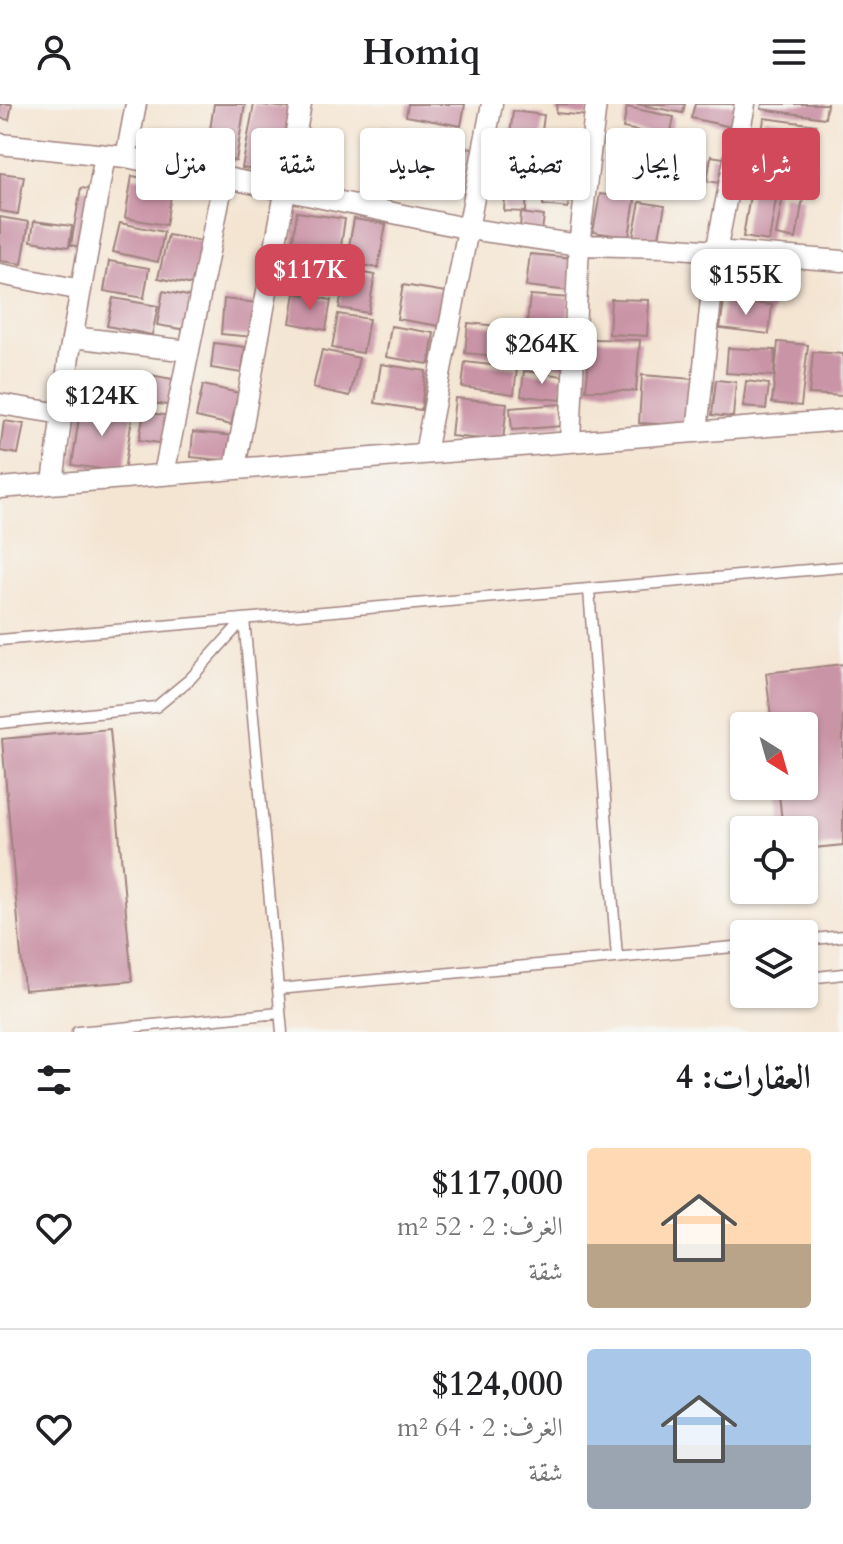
<!DOCTYPE html>
<html lang="ar">
<meta charset="utf-8">
<style>
body{margin:0;font-family:Cardo,Amiri,serif;background:#f2f2f2;color:#202124;direction:rtl;height:100vh;display:flex;flex-direction:column;font-size:30px;white-space:nowrap}
*{box-sizing:border-box;margin:0}
p{font-size:26px;color:#757577}
.icon{flex:none;width:44px;height:44px;fill:none;stroke:currentColor;stroke-width:2;stroke-linecap:round;stroke-linejoin:round}
.map{position:relative;height:928px;overflow:hidden;direction:ltr}
.drawer{display:flex;flex-direction:column;background:#fff;flex:1}
.drawer>*{flex:none}
.top-card{position:absolute;left:24px;top:24px;width:796px;height:72px;direction:rtl;display:flex;gap:16px}
.needle{width:52px;rotate:143deg}
.tools{position:absolute;left:730px;top:608px;display:grid;gap:16px}
.tools a{display:grid;place-items:center;width:88px;height:88px;border-radius:8px;background:#fff;box-shadow:0 2px 6px #0004;font-size:40px}
.price{position:absolute;translate:-50% -68px;padding:0 18px;border-radius:16px;background:#fff;color:#222;font-size:26px;line-height:52px;filter:drop-shadow(0 2px 4px #0008)}
.price::after{content:'';position:absolute;left:50%;top:48px;width:24px;height:18px;margin-left:-12px;background:inherit;clip-path:polygon(0 0,100% 0,50% 100%)}
.price.active{background:#d1495b;color:#fff}
ul{padding:0;list-style:none}
li{display:flex;align-items:center;gap:24px;height:200px;padding:0 32px}
li+li{border-top:2px solid #e0e0e0}
li span{display:grid;place-items:center;flex:none;width:224px;height:160px;border-radius:8px;color:#555}
li>.icon{margin-inline-start:auto}
span .icon{width:96px;height:96px;fill:#fffc;stroke-width:1}
li b{font-size:34px}
h2{display:flex;justify-content:space-between;align-items:center;height:96px;padding:0 32px;font-size:34px}
.tag{padding:0 28px;border-radius:8px;background:#fff;box-shadow:0 2px 6px #0004;font-size:28px;line-height:72px}
.tag.active{background:#d1495b;color:#fff}
header{display:flex;justify-content:space-between;align-items:center;height:104px;padding:0 32px;background:#fff;font-size:36px;font-weight:700}
.map>svg:first-child{display:block}
.building{fill:#ca94a7}
.lines{fill:none;stroke-linecap:round;stroke-linejoin:round}
.service-casing{stroke:#9f827f;stroke-width:13}
.minor-casing{stroke:#9f827f;stroke-width:23}
.service{stroke:#fff;stroke-width:10}
.minor{stroke:#fff;stroke-width:20}
</style>
<header><svg class="icon" aria-label="menu" viewBox="0 0 24 24"><path d="M4 6h16M4 12h16M4 18h16"/></svg>Homiq<svg class="icon" aria-label="person" viewBox="0 0 24 24"><circle cx="12" cy="8" r="4"/><path d="M4 21q1-7 8-7t8 7"/></svg></header>
<div class="map">
<svg width="843" height="928" viewBox="0 0 843 928">
<rect width="100%" height="100%" fill="#f6f6f2"/>
<filter id="ink" filterUnits="userSpaceOnUse"><feTurbulence type="fractalNoise" baseFrequency=".0125" numOctaves="2"/><feDisplacementMap in="SourceGraphic" scale="16" xChannelSelector="R" yChannelSelector="G"/><feConvolveMatrix kernelMatrix="1 2 1 2 8 2 1 2 1" color-interpolation-filters="sRGB"/></filter>
<filter id="wash" filterUnits="userSpaceOnUse"><feTurbulence type="fractalNoise" baseFrequency=".006" numOctaves="4" result="noise"/><feDisplacementMap in="SourceGraphic" scale="32" xChannelSelector="R" yChannelSelector="G"/><feGaussianBlur stdDeviation="1.8" result="paint"/><feColorMatrix in="noise" values="0 0 0 0 0 0 0 0 0 0 0 0 0 0 0 0 0 1.4 0 .05"/><feComposite in="paint" operator="in"/></filter>
<g filter="url(#wash)">
<rect width="100%" height="100%" fill="#f4e5d3"/>
<g id="blocks">
<!-- building -->
<path class="building" d="M0,0h12l-3,16 -9,-2z
M214,0h31l-9,57 -30,-5z
M254,0l42,5 -12,66 -42,-7z
M408,0h57l-4,22 -55,-10z
M557,0h32l-1,12 -32,-3z
M636,0h49l-2,9z
M695,0h41l-5,23 -40,-9z
M762,0h65l-2,14 -64,-9z
M627,3l47,10 -4,20 -47,-9z
M513,7l31,4 -7,57 -31,-4z
M764,14l52,7 1,31 -57,-8z
M383,22l33,5 -9,60 -33,-5z
M622,33l46,8 -4,21 -46,-8z
M424,38l49,6 -6,46 -49,-6z
M675,47l29,4 -4,30 -29,-4z
M551,51l25,2 -2,25 -25,-2z
M775,51l41,6 -4,29 -41,-6z
M711,52l19,3 -4,25 -19,-3z
M612,60l54,8 -4,24 -54,-9z
M0,69l24,3 -6,38 -18,-3z
M132,72l41,7 -7,42 -41,-7z
M506,78l21,1 -1,29 -22,-1z
M545,80l25,3 -2,21 -25,-3z
M81,84l13,2 -10,58 -13,-3z
M751,85l26,4 -8,48 -26,-4z
M600,90l35,5 -6,38 -36,-5z
M783,91l20,3 -7,41 -20,-4z
M640,98l25,4 -7,36 -25,-5z
M297,108l48,7 -5,34 -48,-6z
M521,109l23,3 -2,15 -22,-2z
M0,113l29,5 -7,42 -22,-3z
M354,115l32,5 -8,44 -32,-6z
M34,117l38,5 -3,21 -38,-6z
M120,119l44,9 -6,30 -45,-10z
M168,131l34,6 -9,44 -35,-7z
M293,150l47,8 -6,30 -46,-8z
M530,150l44,4 -4,33 -44,-5z
M729,156l46,4 -3,33 -46,-4z
M109,157l40,7 -5,30 -40,-7z
M346,166l29,5 -7,38 -29,-5z
M403,181l43,7 -6,34 -43,-7z
M163,187l30,6 -6,33 -30,-5z
M295,189l36,7 -5,30 -36,-7z
M530,191l40,3 -3,31 -40,-4z
M113,194l45,8 -6,29 -45,-9z
M224,195l33,4 -3,34 -33,-3z
M611,195l38,1 -2,36 -38,-2z
M724,196l48,5 -3,29 -49,-6z
M338,210l31,5 -6,34 -31,-5z
M468,219l51,5 -2,30 -52,-5z
M391,222l43,7 -5,31 -43,-7z
M528,230l42,5 -3,28 -43,-5z
M591,235l49,1 -4,51 -50,-1z
M778,238l30,3 -7,61 -29,-3z
M214,239l31,4 -3,26 -31,-5z
M728,244l47,2 -1,26 -48,-3z
M322,246l37,8 -9,38 -37,-8z
M813,248l30,2v42l-34,-2z
M465,258l52,6 -3,26 -52,-7z
M381,260l45,7 -5,39 -46,-7z
M524,267l40,5 -3,24 -40,-4z
M90,270l42,6 -4,26 -42,-6z
M150,271l28,5 -4,26 -29,-4z
M642,271l51,4 -3,47 -51,-3z
M716,276l20,2 -3,35 -21,-2z
M746,277l23,3 -3,25 -23,-2z
M203,281l36,8 -8,32 -35,-8z
M455,294l52,5 -4,38 -52,-5z
M81,300l52,7 -9,61 -52,-7z
M561,300l1,22 -50,4 -2,-22z
M144,308l26,4 -4,28 -27,-4z
M4,317l20,3 -6,30 -18,-3z
M193,328l42,4 -3,25 -41,-4z
M843,560v181l-39,4v-19h-21l-5,-44h26v-60h-32l-6,-53z
M110,625l22,252 -108,9 -22,-251z"/>
</g>
</g>
<g filter="url(#ink)">
<use href="#blocks" fill-opacity="0" stroke="#9f827f" stroke-width="2"/>
<g class="lines">
<!-- service casing -->
<g class="service-casing">
<path id="service" d="M589,486l28,368
M244,515l38,413
M0,536l843,-73
M0,619l156,-16 34,-28 54,-60
M804,836l39,-4
M809,874l34,-4
M278,885l466,-43
M77,928l203,-19"/>
</g>
<!-- minor casing -->
<g class="minor-casing">
<path id="minor" d="M0,40l126,13 344,72 109,16 86,2 178,14
M126,53l10,-53
M0,170l81,16
M73,233l116,14
M0,300l62,10
M697,328l19,-180 29,-148
M570,337l9,-196 17,-141
M425,349l67,-349
M235,364l66,-364
M164,370l60,-297
M53,379l16,-127 36,-201
M0,384l843,-68"/>
</g>
<!-- service -->
<use href="#service" class="service"/>
<!-- minor -->
<use href="#minor" class="minor"/>
</g>
</g>
</svg>
<div class="tools">
<a><svg class="needle" viewBox="-14 -14 28 28"><path d="M0-13l5 13h-10z" fill="#e53935"/><path d="M0 13l5-13h-10z" fill="#757577"/></svg></a>
<a><svg class="icon" aria-label="locate" viewBox="0 0 24 24"><circle cx="12" cy="12" r="6"/><path d="M12 2v4M12 18v4M2 12h4M18 12h4"/></svg></a>
<a><svg class="icon" aria-label="layers" viewBox="0 0 24 24"><path d="M12 4l9 5-9 5-9-5zM3 14l9 5 9-5"/></svg></a>
</div>
<b class="price active" style="left:310px;top:208px">$117K</b>
<b class="price" style="left:746px;top:213px">$155K</b>
<b class="price" style="left:542px;top:282px">$264K</b>
<b class="price" style="left:102px;top:334px">$124K</b>
<div class="top-card">
<a class="tag active">شراء</a>
<a class="tag">إيجار</a>
<a class="tag">تصفية</a>
<a class="tag">جديد</a>
<a class="tag">شقة</a>
<a class="tag">منزل</a>
</div>
</div>
<section class="drawer">
<h2>العقارات: 4<svg class="icon" aria-label="filters" viewBox="0 0 24 24"><path d="M4 7h16M4 17h16"/><circle cx="9" cy="7" r="2"/><circle cx="15" cy="17" r="2"/></svg></h2>
<ul>
<li><span style="background:linear-gradient(#ffd9b3 60%,#b9a48a 0)"><svg class="icon" aria-label="home" viewBox="0 0 24 24"><path d="M3 11l9-7 9 7M6 9v11h12V9"/></svg></span><div><b>$117,000</b><p>الغرف: 2 · 52 m²</p><p>شقة</p></div><svg class="icon" aria-label="heart" viewBox="0 0 24 24"><path d="M12 20l-8-8c-3-5 5-10 8-4 3-6 11-1 8 4z"/></svg></li>
<li><span style="background:linear-gradient(#a9c7e8 60%,#9aa5b1 0)"><svg class="icon" aria-label="home" viewBox="0 0 24 24"><path d="M3 11l9-7 9 7M6 9v11h12V9"/></svg></span><div><b>$124,000</b><p>الغرف: 2 · 64 m²</p><p>شقة</p></div><svg class="icon" aria-label="heart" viewBox="0 0 24 24"><path d="M12 20l-8-8c-3-5 5-10 8-4 3-6 11-1 8 4z"/></svg></li>
</ul>
</section>
